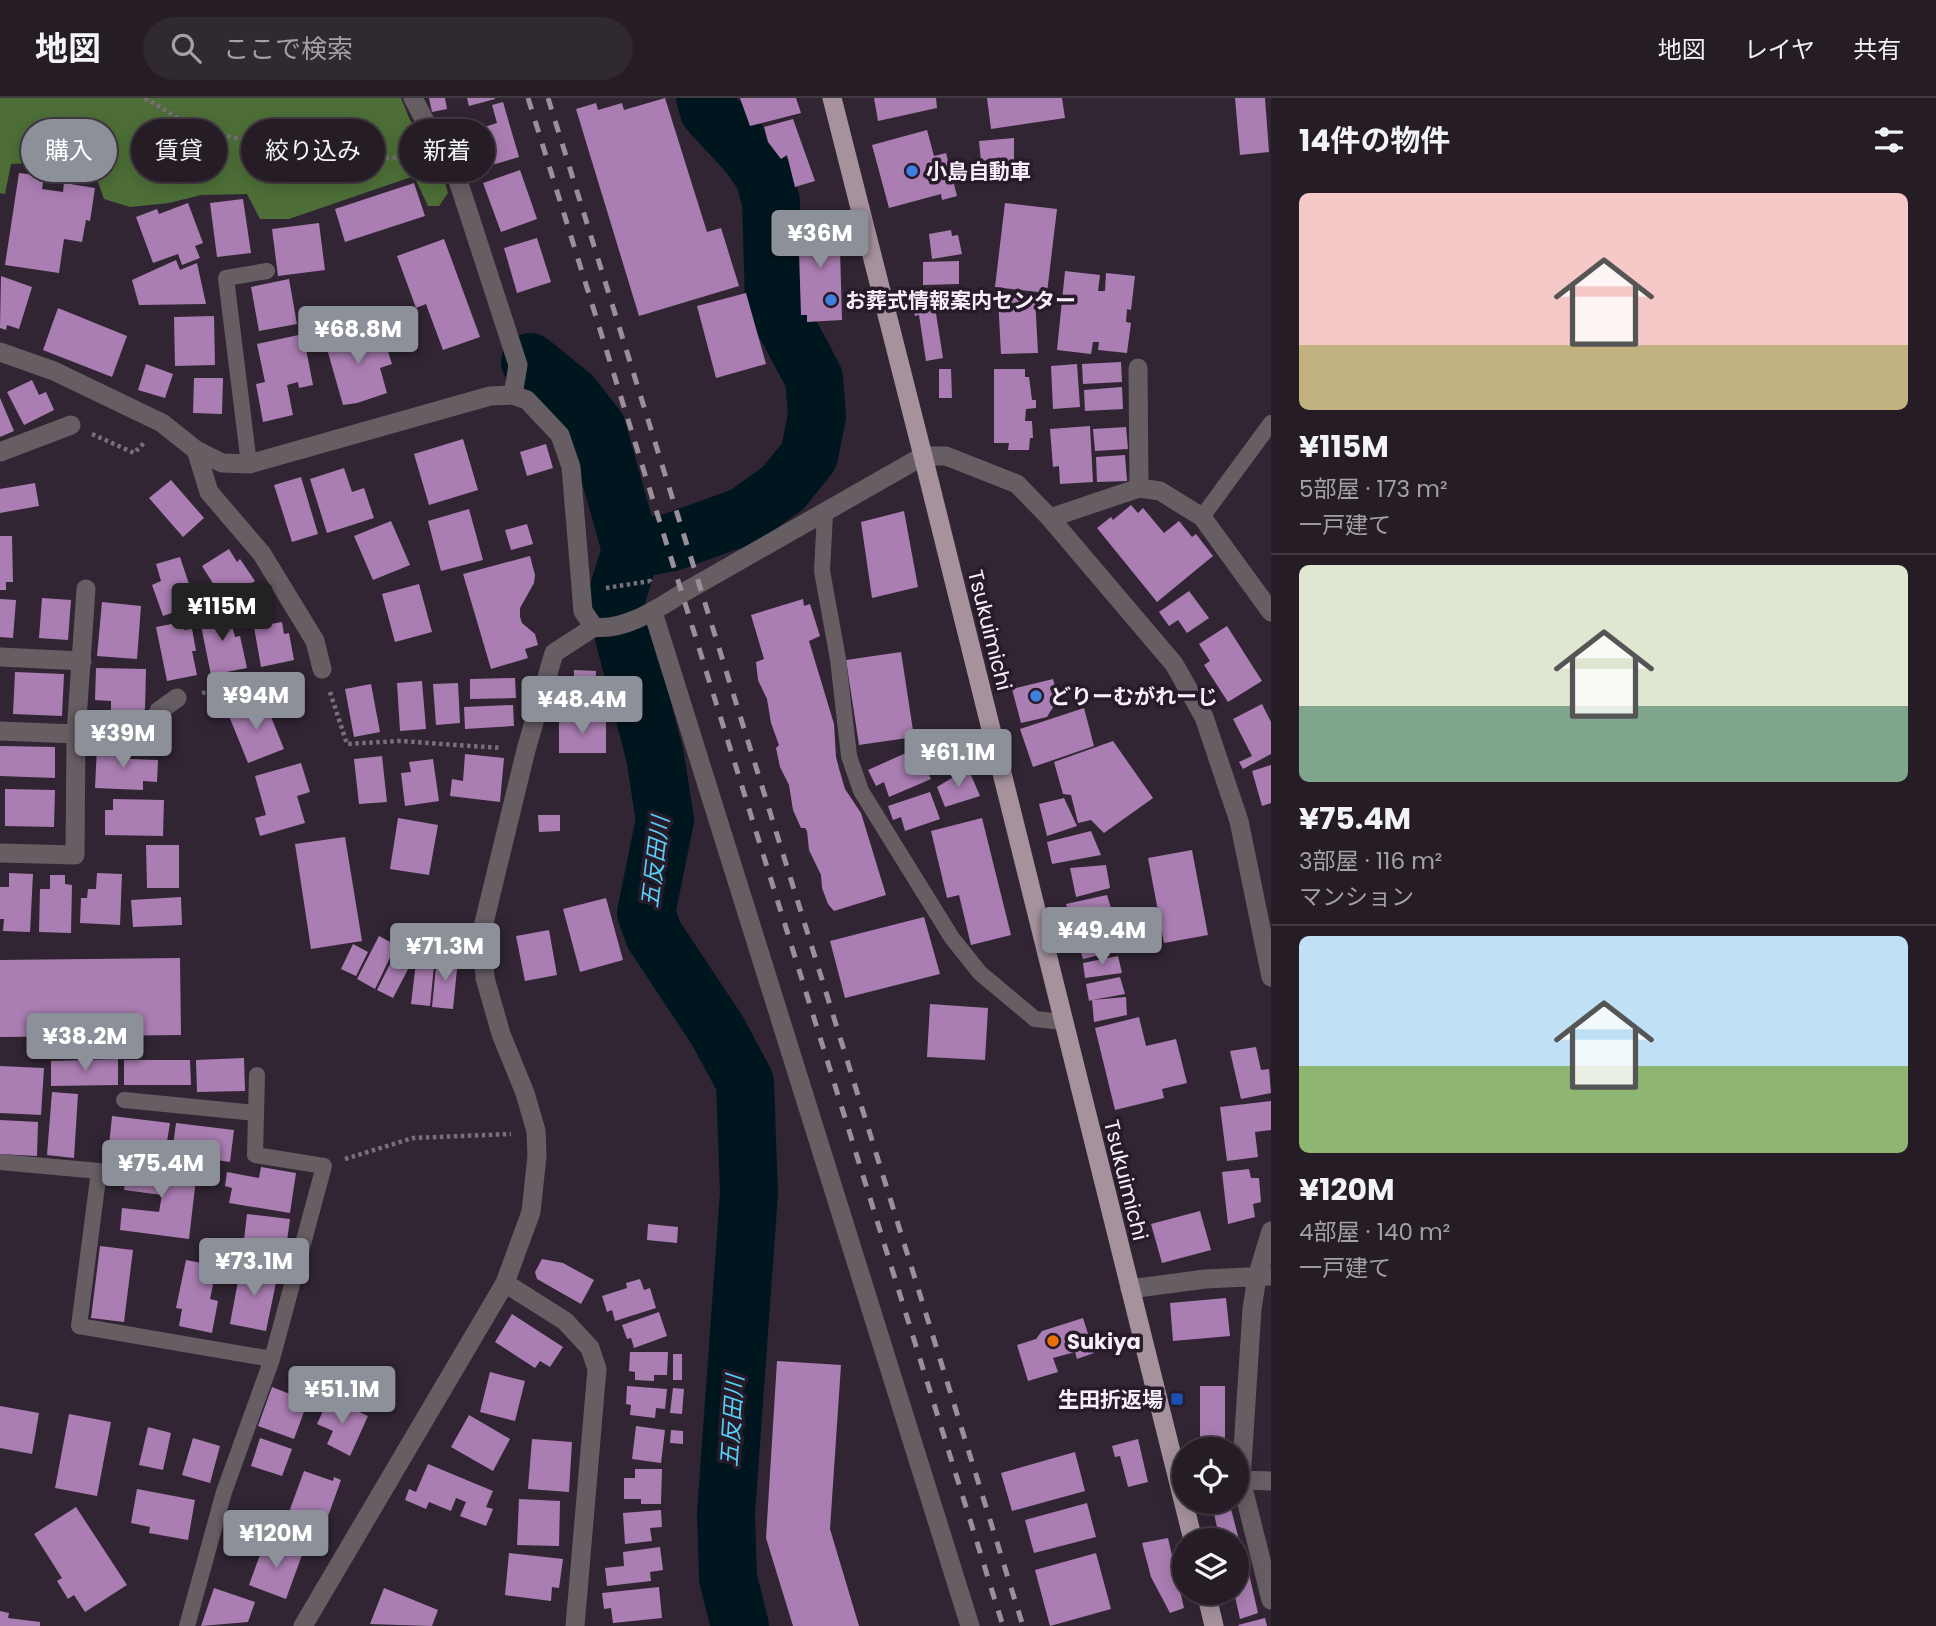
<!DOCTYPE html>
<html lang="ja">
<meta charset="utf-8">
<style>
body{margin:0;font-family:Poppins,"Noto Sans JP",sans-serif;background:#312932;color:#f1f3f6;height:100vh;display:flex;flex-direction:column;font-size:26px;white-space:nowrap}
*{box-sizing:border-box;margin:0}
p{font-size:23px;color:#a3a1a7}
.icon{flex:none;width:38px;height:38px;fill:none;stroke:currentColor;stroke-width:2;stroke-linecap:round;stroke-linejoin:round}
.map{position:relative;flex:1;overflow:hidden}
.drawer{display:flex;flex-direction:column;background:#251c26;width:665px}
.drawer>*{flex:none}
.hud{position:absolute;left:21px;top:21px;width:665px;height:63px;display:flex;gap:14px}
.controls{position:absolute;left:1172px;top:1339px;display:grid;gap:14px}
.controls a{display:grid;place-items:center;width:77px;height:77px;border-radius:50%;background:#251c26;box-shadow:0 4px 18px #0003,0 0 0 2px #423a43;font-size:35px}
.price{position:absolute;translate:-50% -60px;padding:0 16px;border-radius:7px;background:#8c9099;color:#fff;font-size:23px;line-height:46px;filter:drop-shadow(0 2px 4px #0008)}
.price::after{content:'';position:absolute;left:50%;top:42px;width:21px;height:16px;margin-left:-10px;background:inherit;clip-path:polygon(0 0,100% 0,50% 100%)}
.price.active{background:#222;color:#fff}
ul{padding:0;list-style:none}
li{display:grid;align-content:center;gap:14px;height:371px;padding:0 28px}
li+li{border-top:2px solid #423a43}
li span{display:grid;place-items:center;height:217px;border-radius:10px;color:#555}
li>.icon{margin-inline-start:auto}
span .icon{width:126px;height:126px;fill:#fffc;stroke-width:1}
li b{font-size:30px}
h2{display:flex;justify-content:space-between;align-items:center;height:84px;padding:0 28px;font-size:30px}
.pill{padding:0 24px;border-radius:32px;background:#251c26;box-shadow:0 4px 18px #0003,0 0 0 2px #423a43;font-size:24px;line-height:63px}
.pill.active{background:#8c9099;color:#fff}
header{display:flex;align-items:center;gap:42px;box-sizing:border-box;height:98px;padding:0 35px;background:#251c26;border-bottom:2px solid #423a43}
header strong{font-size:33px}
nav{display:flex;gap:38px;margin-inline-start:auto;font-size:24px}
.search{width:490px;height:63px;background:#312932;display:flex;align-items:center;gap:18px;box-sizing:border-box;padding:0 24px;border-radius:38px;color:#a3a1a7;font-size:26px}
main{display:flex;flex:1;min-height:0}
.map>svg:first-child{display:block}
.forest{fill:#4d6f37}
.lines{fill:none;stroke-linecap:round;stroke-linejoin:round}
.river{stroke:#00161f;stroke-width:58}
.building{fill:#ab7eb3}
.path{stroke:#796f7b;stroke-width:4.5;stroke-dasharray:3.5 3.5;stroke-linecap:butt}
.service{stroke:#675e64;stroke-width:16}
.minor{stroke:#675e64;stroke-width:19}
.tertiary{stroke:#675e64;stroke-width:19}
.primary{stroke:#a5929d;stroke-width:19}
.rail{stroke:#9a909c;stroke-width:5;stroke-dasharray:12 12;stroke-linecap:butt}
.shop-dot{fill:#3f7fe0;stroke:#271b29;stroke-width:2.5}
.food-dot{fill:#e8710a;stroke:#271b29;stroke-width:2.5}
.transit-dot{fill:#1a4fb4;stroke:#271b29;stroke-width:2.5}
.labels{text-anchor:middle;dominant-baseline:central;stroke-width:7;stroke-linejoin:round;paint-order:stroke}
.poi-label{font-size:21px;font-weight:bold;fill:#f6eef8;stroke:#271b29;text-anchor:start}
.street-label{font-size:21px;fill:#f6eef8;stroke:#271b29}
.water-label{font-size:23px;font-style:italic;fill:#53cff7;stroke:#271b29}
</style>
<header>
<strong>地図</strong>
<div class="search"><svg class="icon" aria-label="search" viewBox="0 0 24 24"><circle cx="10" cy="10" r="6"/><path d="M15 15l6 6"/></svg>ここで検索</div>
<nav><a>地図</a><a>レイヤ</a><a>共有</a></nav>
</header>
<main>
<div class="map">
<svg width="1271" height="1528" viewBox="0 0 1271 1528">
<rect width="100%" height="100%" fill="#312533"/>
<!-- forest -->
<path class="forest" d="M0,0h401l9,22 19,25 13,27 6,21 -9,13h-11l-14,-30 -125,43h-29l-13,-25 -46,1 -32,8 -39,4 -26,-8 -6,-17 -66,-19 -21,1 -6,30 -5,-1z"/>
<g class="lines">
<!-- river -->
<path class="river" d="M705,0l4,13 39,42 16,23 7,26 3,101 40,75 3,38 -8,40 -26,32 -39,28 -72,26 -41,8 -16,52 40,154 10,64 -19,93 8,22 63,95 28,52 4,111 -23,320 2,65 12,48
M530,264l42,34 25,32 34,122"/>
</g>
<!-- building -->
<path class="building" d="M429,0h16l2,11 -15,3z
M467,0h28v1l-26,7z
M665,0l42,134 14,-4 18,58 -100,30 -63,-207 20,-6 2,7 24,-7 2,7z
M740,0h56l5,15 -51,13z
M874,0h62l1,10 -59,13z
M987,0h75l3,20 -74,11z
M1235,0h30l4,54 -29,3z
M503,4l16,55 -41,12 -10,-37 29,-9 -5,-18z
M793,21l22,62 -20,6 -8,-32 -6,4 -13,-17 -4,-15z
M927,32l7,26 12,-3 11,43 -15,4 -1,-6 -52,14 -17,-63z
M1014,40v31h-9l1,13 -23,1 -4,-42z
M520,72l17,49 -36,13 -18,-49z
M19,75l25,3 -2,13 21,3 1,-9 31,5 -5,33 -4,-1 -4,22 -18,-3 -5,34 -54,-8z
M414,85l11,33 -80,26 -10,-33z
M243,101l8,54 -34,4 -7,-54z
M188,105l15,40 -8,3 5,12 -18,7 -4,-11 -25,9 -17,-46 21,-8 2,5z
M1005,105l52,6 -10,84 -52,-6z
M829,116l11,35 2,71 -35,2v-7h-6l-2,-63h5l-2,-37z
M319,125l6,47 -47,6 -6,-47z
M951,132l1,6 6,-1 4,19 -30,5 -3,-25z
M537,140l14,44 -34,11 -13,-45z
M444,141l36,98 -37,13 -17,-46 -10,4 -19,-52z
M176,162l4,10 17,-7 9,41 -67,1 -7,-25z
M959,163v23l-36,1v-23z
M1065,173l35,4 -2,16h7l1,-18 29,3 -4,34 -4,-1 -1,13 5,1 -4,30 -29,-3 1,-8h-6l-2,12 -34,-4z
M1,178l31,11 -13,42 -12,-4 -1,5 -6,-2z
M289,181l8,45 -38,7 -8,-44z
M746,195l20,71 -50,14 -19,-72z
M1035,199l3,56 -37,1 -3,-56z
M934,203l9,57 -17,3 -7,-46 -4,1 -3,-12z
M58,210l69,28 -15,41 -69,-27z
M214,218l1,49 -40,1 -1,-49z
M370,230l7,16 9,1 6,19 -12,4 7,25 -30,10 -14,2 -18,-63z
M303,236l10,51 -14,3 -1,-6 -11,3 6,30 -30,7 -7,-38 9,-2 -8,-38z
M1121,264l1,20 -39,2 -1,-20z
M146,266l27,10 -8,24 -27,-8z
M1077,266l3,43 -27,2 -2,-43z
M939,271h12l1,29h-13z
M994,271h31v8h4l3,23h4v8l-10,1 -1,12h7l1,17h-3l-1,12h-21l1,-7h-15z
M194,280h29l-1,36 -29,-1z
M32,282l7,15 7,-3 8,18 -30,15 -17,-33z
M1122,289l1,22 -38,2 -1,-21z
M0,300l14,33 -14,6z
M1090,328l3,56 -33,2 -1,-18 -6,1 -3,-38z
M1126,329l2,22 -33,2 -2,-22z
M463,341l15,51 -49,15 -15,-51z
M546,346l7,24 -26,8 -7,-24z
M1125,357l2,26 -30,1 -1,-25z
M344,370l8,24 12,-4 10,30 -47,15 -17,-54z
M301,379l17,57 -26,8 -18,-57z
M171,382l33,38 -21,19 -34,-39z
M35,385l4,23 -39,7v-24z
M1131,407l7,8 5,-5 21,25 15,-12 13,16 4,-3 17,22 -56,46 -60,-74 14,-11 2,3z
M469,411l14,51 -42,11 -13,-50z
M904,413l14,76 -46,11 -11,-76z
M391,423l19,44 -37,15 -19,-44z
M527,426l6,20 -22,6 -6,-20z
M0,438h12l1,46h-7v8h-6z
M229,451l8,13 3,-3 15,22 -31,20 -22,-35z
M530,458l5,19 -1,8 -14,25v9l2,6 13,11 3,11 -13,4 3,9 -37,11 -28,-95z
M180,459l16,48 -33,11 -11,-31 9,-4 -5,-17z
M419,486l13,48 -37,10 -13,-48z
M1189,493l20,27 -22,15 -9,-13 -9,6 -10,-14z
M42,500l29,2 -3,40 -29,-2z
M0,501l16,1 -3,38 -13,-1z
M803,501l1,7 6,-2 10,32 -11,5 25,83 2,33 4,15 5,17 16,24 25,82 -52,16 -6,-7 -6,-16 -1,-13 -12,-25 -2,-19 -2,-3h-4l-8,-18 -4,-25 -9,-18 -4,-19 3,-3 -8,-22 -4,-24 -9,-19 -2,-18 8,-3 -13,-44z
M102,504l39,4 -4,53 -40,-3z
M228,511l7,28 5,-1 7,32 -36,7 -12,-59z
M182,524l2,8 8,-1 4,22h-4l5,24 -30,6 -11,-54z
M282,524l2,12 5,-1 5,27 -33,7 -7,-40z
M1227,528l35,55 -34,21 -24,-37 6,-4 -11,-17z
M901,554l13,85 -55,8 -13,-85z
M96,570l50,1 -1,40 -12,12 -22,-1v-19l-16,-1z
M574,572l22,1 -1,38 -30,-1 1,-17 8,1z
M15,574l49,2 -2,42 -49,-2z
M515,580l1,20 -46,1v-20z
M1053,581l5,20 -11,18 -26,6 -9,-34z
M422,583l4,48 -26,2 -3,-48z
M458,585l2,40 -24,2 -3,-41z
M371,586l9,48 -26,5 -9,-48z
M265,604l19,47 -36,14 -19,-47z
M1262,606l9,18v32l-28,15 -4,-7 13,-6 -19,-37z
M513,607l1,21 -49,3 -1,-22z
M1084,610l10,38 -61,21 -13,-38z
M559,620l47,1v34h-47z
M1113,643l40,57 -49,35 -13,-13 -13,3 -7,-28 -8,-1 -9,-32z
M0,648l55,1v31l-55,-2z
M97,648l33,2v11l28,1 -1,22 -14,-1v9l-48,-2z
M917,650l14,31 -42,18 -5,-15 -8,4 -8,-16z
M465,656l39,4 -4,44 -50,-6 2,-17 11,2z
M382,658l5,46 -28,2 -5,-45z
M433,661l6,42 -34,5 -4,-33 10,-1 -2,-10z
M301,665l9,29 -13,4 8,27 -45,13 -5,-18 11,-3 -11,-39z
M1271,667v38l-9,3 -10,-35z
M968,670l12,28 -35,11 -8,-20z
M5,691l50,1 -1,37 -49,-1z
M930,694l10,27 -35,12 -4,-14 -8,3 -5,-14z
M1064,700l13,28 -30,10 -8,-32z
M113,701l51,1 -1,36 -58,-1v-25h8z
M538,717h22v16l-21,1z
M398,720l40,7 -9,50 -39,-6z
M982,720l29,117 -40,10 -12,-50 -12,3 -16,-67z
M1091,733l10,24 -49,9 -5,-22z
M345,739l17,104 -51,8 -16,-105z
M146,747h33v43h-32z
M1192,752l16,85 -44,8 -16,-85z
M1106,767l4,23 -34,9 -6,-29z
M9,775l24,1 -3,58 -27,-1 1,-12h-4v-32h9z
M97,775l25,1 -2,51 -40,-2 1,-25h6l1,-9h8z
M50,777h15v9l7,1 -1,48 -32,-1 1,-43h10z
M1107,797l17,54 -41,10 -17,-55z
M181,799l1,28 -49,2 -2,-27z
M606,800l17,62 -43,12 -17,-63z
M924,819l16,57 -95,24 -15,-57z
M549,832l8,45 -32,6 -9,-45z
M379,838l17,9 -21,44 -18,-10z
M353,846l15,8 -12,24 -15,-7z
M399,848l17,8 -23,44 -16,-8z
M417,856l18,2 -5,50 -19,-2z
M437,858l21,3 -5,50 -21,-2z
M1118,858l4,17 -37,5 -2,-15z
M180,860l1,77 -181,2v-77z
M1120,879l5,17 -33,6 34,-3 1,18 -33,7 -2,-22 -3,1 -3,-17z
M930,906l58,4 -3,52 -58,-3z
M1139,919l7,29 30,-7 11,44 -25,6 2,9 -49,12 -20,-82z
M1256,949l5,23 8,-1 2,24 -30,6 -11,-48z
M244,960l1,33 -48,1 -1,-32z
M118,961v26l-67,1v-25z
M124,962h66l1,25h-67z
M0,968l44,2 -3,47 -41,-2z
M52,994l26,2 -4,64 -27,-3z
M1271,1003v29l-16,2 3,25 -31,4 -7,-54z
M112,1018l58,7 -5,31 -56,-8z
M0,1022l38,2 -1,34 -37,-2z
M176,1025l58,7 -4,32 -58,-8z
M128,1063l69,9 -8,69 -69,-9 2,-22 37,4 3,-17 -38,-5z
M261,1069l35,6 -6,40 -61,-10 3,-15 -7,-2 2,-14 32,6z
M1249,1071l2,9h8l2,24 -8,2 2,13 -27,7 -6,-52z
M1200,1113l11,39 -49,13 -11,-39z
M247,1116l43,5 -6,44 -42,-6z
M648,1126l30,3 -1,16 -30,-3z
M100,1148l33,4 -9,72 -33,-4z
M542,1161l21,4 31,17 -13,24 -44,-25 -2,-7z
M186,1162l31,6 -7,33 8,2 -6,32 -33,-7 3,-17 -6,-1z
M241,1167l37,8 -12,58 -36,-7z
M640,1181l4,11 6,-2 6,20 -41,13 -3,-11 -5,2 -5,-16 25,-8 -1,-5z
M1226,1200l4,38 -57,5 -3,-38z
M659,1214l8,24 -33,12 -3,-10 -4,1 -5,-14z
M512,1216l51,33 -13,20 -10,-6 -5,7 -40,-26z
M1083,1220l11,35 -17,6 -2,-7 -22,6 5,14 -30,9 -11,-36 19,-6 6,-8z
M630,1254h38l-1,23h-13v6l-19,-1v-8l-6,-1z
M673,1256h9v26h-9z
M777,1263l64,4 -11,164 29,97h-66l-27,-88z
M490,1274l35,9 -10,40 -35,-9z
M627,1288l40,3 -2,20 -9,-1 -1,10 -25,-3 1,-10 -5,-1z
M1200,1288h25v63h-25z
M272,1289l36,14 -14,38 -36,-13z
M673,1290l11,1 -2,25 -12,-1z
M329,1300l39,18 -18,40 -23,-12 6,-13 -16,-7z
M0,1308l39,7 -7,41 -32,-6z
M69,1316l42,8 -14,74 -42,-8z
M469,1317l41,24 -17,32 -42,-24z
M636,1328l29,4 -4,33 -29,-4z
M148,1329l23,6 -8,37 -24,-5z
M671,1332l12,1v13l-13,-1z
M193,1340l27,8 -10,37 -28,-8z
M260,1340l32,11 -10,27 -31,-10z
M532,1341l40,3 -3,50 -41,-3z
M1138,1341l10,43 -20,5 -8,-31 -5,1 -3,-11z
M1075,1354l10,39 -73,20 -11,-38z
M428,1366l65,27 -7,16 7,2 -7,17 -26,-10 6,-14 -10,-4 -5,13 -22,-9 -3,7 -21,-9 4,-11 7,3z
M635,1371h27l-1,35h-20v-5h-17v-21h11z
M304,1373l29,10 1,-4 7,3 -24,67 -36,-13z
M137,1391l58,11 -7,40 -39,-7 1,-6 -19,-4z
M519,1401l41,2 -1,45 -42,-1z
M1087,1405l9,34 -62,16 -9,-33z
M76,1409l51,78 -42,27 -11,-17 -6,4 -11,-18 5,-3 -28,-44z
M1231,1411l13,50 -7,2v-21h-17l-6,-26z
M661,1412l1,17 -12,1 2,13 -27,3 -2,-31z
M1168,1440l16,70 -14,5 -19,-36 -9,-34z
M265,1443l37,14 -16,44 -37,-14z
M660,1449l3,23 -13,2 1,9 -44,5 -2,-18 19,-2 -1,-14z
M509,1455l54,6 -4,29 -7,-1 -1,14 -46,-6z
M1096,1455l15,56 -61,17 -15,-56z
M1247,1467l11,48 -18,6 -6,-27h3v-25z
M659,1489l3,31 -49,5 -2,-15 -7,1 -2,-16z
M214,1490l41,14 -7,20 -47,4z
M384,1490l54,22 -6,16 -62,-2z
M0,1513l9,2 -1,5 32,4v4h-40z
M1265,1520l2,8h-28l-1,-1z"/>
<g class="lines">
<!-- path -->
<path class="path" d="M145,0l33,20 43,16 70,18 33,7 99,-2
M92,336l42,19 11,-11
M606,490l44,-7 1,3
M330,594l17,52 52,-3 102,7
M202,595l98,-19
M345,1061l68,-21 98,-4"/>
<!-- service -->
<path class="service" d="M249,366l-23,-186 41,-7
M825,416l-3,57 16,88 11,97 12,35 91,147 28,35 55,46 28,3
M1202,419l69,-94
M124,1002l132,13
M0,1064l99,9 -20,155 193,33
M187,1528l37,-134 48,-133 52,-193 -69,-11 2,-80"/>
<!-- minor -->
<path class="minor" d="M413,0l14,27 14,6 9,25 68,209 -5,30
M0,254l54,19 108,52 34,27 13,42 53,62 53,87 7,28
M1138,270l1,120
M0,354l71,-27
M923,358h23l71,28 33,34 124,146 30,53 35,104 32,156
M1050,420l89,-30 21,3 42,26 69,95
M653,514l317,1014
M0,559l82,4
M0,633l76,3 73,-2 10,-21 18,-13
M0,755l75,2 1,-121 10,-145
M1271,1133l-14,46 -5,32 -11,171 30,120
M505,1185l60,38 25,27 7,21 -22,257
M1130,1191l75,-10 64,-3
M1241,1382l30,1
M303,1528l202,-343 26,-71 6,-56 -1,-25 -11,-38 -24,-59 -16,-56 -3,-47 44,-181 28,-97 40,-26"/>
<!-- tertiary -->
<path class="tertiary" d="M196,352l26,13 27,1 241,-68 23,-1 14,5 33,35 11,32 12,144 11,16c30,4 63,-18 87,-33l242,-138"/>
<!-- primary -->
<path class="primary" d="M832,0l91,358 270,1084
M1206,1494l8,34"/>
<!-- rail -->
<path class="rail" d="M528,0l475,1528
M548,0l475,1528"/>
</g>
<!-- markers -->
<g class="shop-dot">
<circle cx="912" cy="73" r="7"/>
<circle cx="831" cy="202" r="7"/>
<circle cx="1036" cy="598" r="7"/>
</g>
<circle class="food-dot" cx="1053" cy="1243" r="7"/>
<rect class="transit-dot" x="1170" y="1294" width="14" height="14" rx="3.5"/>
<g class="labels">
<!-- poi labels -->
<g class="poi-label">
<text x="926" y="73">小島自動車</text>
<text x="845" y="202">お葬式情報案内センター</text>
<text x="1050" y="598">どりーむがれーじ</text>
<text x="1067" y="1243">Sukiya</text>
<text x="1163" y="1301" text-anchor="end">生田折返場</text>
</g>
<!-- street labels -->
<g class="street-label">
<text transform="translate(990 532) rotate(76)">Tsukuimichi</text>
<text transform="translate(1126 1082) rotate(76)">Tsukuimichi</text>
</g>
<!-- water labels -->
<g class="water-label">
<text transform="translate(655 764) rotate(-83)">五反田川</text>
<text transform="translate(732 1323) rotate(-86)">五反田川</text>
</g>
</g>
</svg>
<div class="controls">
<a><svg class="icon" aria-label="locate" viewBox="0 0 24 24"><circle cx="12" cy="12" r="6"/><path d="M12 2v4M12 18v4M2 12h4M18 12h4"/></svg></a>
<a><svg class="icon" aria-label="layers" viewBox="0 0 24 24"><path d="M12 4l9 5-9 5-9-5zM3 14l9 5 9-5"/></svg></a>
</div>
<b class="price" style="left:820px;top:172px">¥36M</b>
<b class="price" style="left:358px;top:268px">¥68.8M</b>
<b class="price active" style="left:222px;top:545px">¥115M</b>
<b class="price" style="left:256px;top:634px">¥94M</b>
<b class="price" style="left:582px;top:638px">¥48.4M</b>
<b class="price" style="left:123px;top:672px">¥39M</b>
<b class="price" style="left:958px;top:691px">¥61.1M</b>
<b class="price" style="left:1102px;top:869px">¥49.4M</b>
<b class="price" style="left:445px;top:885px">¥71.3M</b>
<b class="price" style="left:85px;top:975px">¥38.2M</b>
<b class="price" style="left:161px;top:1102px">¥75.4M</b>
<b class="price" style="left:254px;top:1200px">¥73.1M</b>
<b class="price" style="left:342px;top:1328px">¥51.1M</b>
<b class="price" style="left:276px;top:1472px">¥120M</b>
<div class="hud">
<a class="pill active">購入</a>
<a class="pill">賃貸</a>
<a class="pill">絞り込み</a>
<a class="pill">新着</a>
</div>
</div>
<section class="drawer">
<h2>14件の物件<svg class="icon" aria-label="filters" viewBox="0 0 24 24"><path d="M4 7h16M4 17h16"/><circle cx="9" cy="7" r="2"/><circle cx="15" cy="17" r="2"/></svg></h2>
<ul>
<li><span style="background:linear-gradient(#f6c9c9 70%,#c2b280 0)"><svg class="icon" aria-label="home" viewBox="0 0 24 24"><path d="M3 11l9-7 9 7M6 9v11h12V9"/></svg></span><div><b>¥115M</b><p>5部屋 · 173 m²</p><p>一戸建て</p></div></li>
<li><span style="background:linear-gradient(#dfe7d0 65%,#7fa58c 0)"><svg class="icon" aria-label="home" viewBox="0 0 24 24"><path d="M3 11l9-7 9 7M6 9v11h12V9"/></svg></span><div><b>¥75.4M</b><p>3部屋 · 116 m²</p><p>マンション</p></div></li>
<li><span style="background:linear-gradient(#bfe0f5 60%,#8fb573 0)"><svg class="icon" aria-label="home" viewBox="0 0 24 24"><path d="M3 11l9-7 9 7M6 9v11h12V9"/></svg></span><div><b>¥120M</b><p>4部屋 · 140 m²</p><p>一戸建て</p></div></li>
</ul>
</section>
</main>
